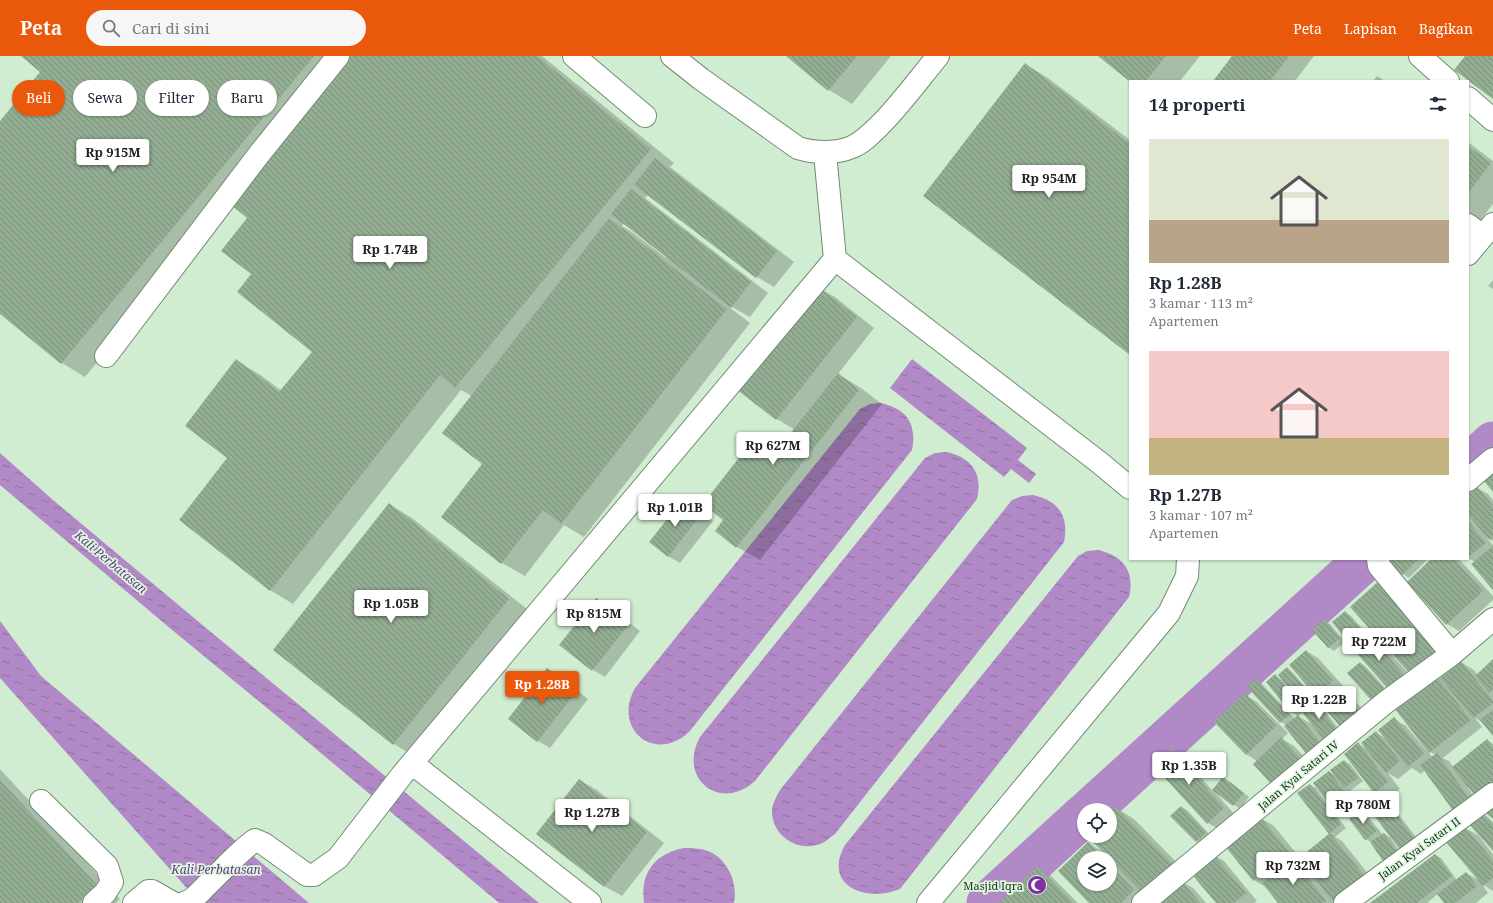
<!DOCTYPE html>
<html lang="id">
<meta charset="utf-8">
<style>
body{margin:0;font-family:"Noto Serif",serif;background:#f6f6f7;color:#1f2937;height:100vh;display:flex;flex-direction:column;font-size:15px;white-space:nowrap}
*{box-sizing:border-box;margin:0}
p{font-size:13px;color:#747a83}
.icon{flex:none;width:22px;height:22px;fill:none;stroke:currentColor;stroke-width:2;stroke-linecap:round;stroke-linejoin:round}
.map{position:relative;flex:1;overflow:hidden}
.side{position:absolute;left:1129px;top:24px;width:340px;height:480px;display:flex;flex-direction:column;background:#fff;border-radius:0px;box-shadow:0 1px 3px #0004}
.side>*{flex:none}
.banner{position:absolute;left:12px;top:24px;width:380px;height:36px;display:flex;gap:8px}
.fabs{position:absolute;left:1077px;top:747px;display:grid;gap:8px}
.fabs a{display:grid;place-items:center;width:40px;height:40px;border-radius:50%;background:#fff;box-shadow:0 1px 3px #0004;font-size:20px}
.price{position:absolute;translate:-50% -34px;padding:0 9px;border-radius:4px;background:#fff;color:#222;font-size:13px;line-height:26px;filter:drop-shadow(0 1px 2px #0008)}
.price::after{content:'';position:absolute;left:50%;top:24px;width:12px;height:9px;margin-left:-6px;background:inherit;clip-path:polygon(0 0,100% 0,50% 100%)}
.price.current{background:#ea580c;color:#fff}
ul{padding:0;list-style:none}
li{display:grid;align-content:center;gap:8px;height:212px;padding:0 20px}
li span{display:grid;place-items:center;height:124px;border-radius:0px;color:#555}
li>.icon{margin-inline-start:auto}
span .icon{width:72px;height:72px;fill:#fffc;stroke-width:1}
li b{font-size:17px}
h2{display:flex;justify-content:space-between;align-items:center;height:48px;padding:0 20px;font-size:17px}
.tag{padding:0 14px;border-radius:18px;background:#fff;box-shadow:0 1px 3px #0004;font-size:14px;line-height:36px}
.tag.current{background:#ea580c;color:#fff}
header{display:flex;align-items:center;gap:24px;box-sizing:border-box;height:56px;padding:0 20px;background:#ea580c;color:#fff}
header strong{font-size:19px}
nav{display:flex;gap:22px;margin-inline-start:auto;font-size:14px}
.search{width:280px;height:36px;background:#f6f6f7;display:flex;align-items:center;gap:10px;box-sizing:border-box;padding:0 14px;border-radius:22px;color:#747a83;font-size:15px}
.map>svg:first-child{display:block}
.water{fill:url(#water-ripples)}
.shadow{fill:#0003;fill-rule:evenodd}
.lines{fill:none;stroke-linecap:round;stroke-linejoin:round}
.river{stroke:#b189c7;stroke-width:43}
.building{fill:url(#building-back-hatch)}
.minor-casing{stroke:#738c73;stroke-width:24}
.minor{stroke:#fff;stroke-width:22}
.labels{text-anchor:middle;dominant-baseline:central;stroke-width:3.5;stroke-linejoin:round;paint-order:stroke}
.street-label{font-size:11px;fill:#242e24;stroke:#defade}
.poi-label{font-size:11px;fill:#242e24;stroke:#defade;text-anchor:end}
.water-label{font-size:12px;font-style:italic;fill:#683580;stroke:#defade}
</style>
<header>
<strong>Peta</strong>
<div class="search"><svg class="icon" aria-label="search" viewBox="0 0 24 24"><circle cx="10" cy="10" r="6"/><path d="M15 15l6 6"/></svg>Cari di sini</div>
<nav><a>Peta</a><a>Lapisan</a><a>Bagikan</a></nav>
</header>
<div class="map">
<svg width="1493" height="847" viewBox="0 0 1493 847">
<defs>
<pattern id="water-ripples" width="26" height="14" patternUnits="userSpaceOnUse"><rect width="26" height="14" fill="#b189c7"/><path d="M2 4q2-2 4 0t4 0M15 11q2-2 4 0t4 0" fill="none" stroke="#9070a1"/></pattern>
<pattern id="building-back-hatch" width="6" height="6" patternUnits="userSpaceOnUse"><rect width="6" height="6" fill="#93ae93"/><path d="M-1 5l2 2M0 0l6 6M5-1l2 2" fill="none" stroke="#788e78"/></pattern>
</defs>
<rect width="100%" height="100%" fill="#d1edd1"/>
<!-- water -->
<path class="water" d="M912,303l115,89 -9,12 18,14 -7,9 -18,-14 -7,8 -114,-89z
M881,347c26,6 36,21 31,47l-223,282c-34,32 -77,-3 -54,-44l225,-279 10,-5z
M946,396c26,5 37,22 31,47l-222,282c-35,32 -78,-3 -55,-44l225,-279 10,-5z
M0,397l53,47 153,128 333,275h-40l-209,-176 -119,-98 -171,-144z
M1033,439c26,6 36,21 31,47l-229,292c-6,4 -11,10 -19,11 -22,6 -45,-12 -44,-35 1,-8 5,-14 8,-20l232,-290 10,-4z
M1098,494c26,6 37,22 31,47l-229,292c-34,14 -78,-3 -55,-44l233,-289 9,-5z
M0,565l41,55 268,227h-109l-200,-225z
M684,792c8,0 16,0 24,3 20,8 30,32 26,52h-90c-4,-31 11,-49 40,-55z"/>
<!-- shadow -->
<path class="shadow" d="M22,0h520l132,107 -4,4 124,95 -20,25 -17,-10 -109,-82 -3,3 123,95 -18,24 -20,-11 -1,1 21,16 -166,214 -20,-12 -39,51 -23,-13 -30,-167 -11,-6 -168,214 -23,-14 -41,-132 7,-97 23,13 23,17 31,-40 -60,-77 -5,-56 -19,-16 -144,175 -23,-14 -62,-50v-190l42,-51zM624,167l43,34 -1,1 -34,-26 -10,-6z
M787,0h104l-39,48 -23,-14z
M1099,0h101l-20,25h-49z
M1233,0h81l-19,25h-81z
M1025,8l23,14 82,62v214z
M1377,20l8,5h-12z
M1468,86l25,19v43l-15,19 -10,-6z
M1493,224v9l-5,-3z
M817,231l18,10 39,31 -36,46 23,14 21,16 -122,156 -23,-13 -21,-16 9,-11 30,-81 23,13 17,-22 -18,-11z
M1476,431l12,7 5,6v41l-6,-3 6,7v43l-18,-26 -7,-4v-63z
M684,444l12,7 17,14 -33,42 -12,-7z
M389,448l23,14 120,95 -115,145 -23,-14 -120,-94z
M1391,503h37l-19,19 -6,-4 -14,-13z
M1433,503h26l34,37v4l-34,31 -12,-7z
M596,543l12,7 32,25 -35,46 -12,-7z
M1345,556l6,4 17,19 12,7 38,42 15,-11 9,5 20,-15 12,7 3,4 16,-13v73l-9,-11 -9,-5 7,9 -39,31 6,3 4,6 34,-27 6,4v55l-24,-12 -1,1 14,20 -57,-38 -4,4 -9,-6 -14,11 -10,-6 12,16 -13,10 35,46 -13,10 -30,-60 -4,-3 -17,-48 9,5 9,-16 9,5 9,-19 12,7 27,32 3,-3 -6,-3 -28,-56 -46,-50 -7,-4z
M1325,565l5,3 15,18 -11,9 -6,-4z
M1306,595l12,7 27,30 -2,2 5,3 24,27 -56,-24z
M1360,607l5,3 24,26 -12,10 -5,-3z
M1287,612l5,4 26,29 -2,2 4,2 22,28 -12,9 -8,-4 11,14 -52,-30 -25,-41 6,3 33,35 3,-3 15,9 -10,-13 -5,4 -6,-4 -17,-36 8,4zM1300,646l8,5 -3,2z
M547,614l12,7 29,22 -38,49 -12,-7z
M1245,639l12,7 31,31 -6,6 12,7 18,19 -28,25 -27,-29 -11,-7z
M1171,695l12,7 30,33 16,-10 20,16 -9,12 -26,-18 22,25 -16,14 -12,-7z
M1344,705l6,3 13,17 -13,10 10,14 -14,10 -12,-7 -5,-36 7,4z
M0,713l120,130 -4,4h-116z
M579,724l18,10 67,53 -42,53 -18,-10z
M1310,729l6,3 30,40 -11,9 7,4 35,44 -41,18 -4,-3 2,3h-55l-13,-16 -12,-7 8,-61 12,7 26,32 31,-24zM1301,803l7,9 -11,-6z
M1181,751l6,3 24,26 -9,8 -6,-3z
M1116,752l18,11 55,56 -6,7 10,6 13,15h-116l-31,-32 29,-28 16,9 -15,-16h21v-22zM1084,802h26v26h-26z
M1361,755l6,4 16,20 1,-1 6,3 14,21 -39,-19z
M1483,758l5,3 5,5v27z
M1465,772l13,7 15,19v37l-11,-7 6,9 -12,10h-31l-7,-9 -10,8 1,1h-58l64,-48 6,3 16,22 9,-7 14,8z
M1212,798l12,7 33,40 -3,2h-37z
M1038,812l12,7 28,28h-77z"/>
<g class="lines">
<!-- river -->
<path class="river" d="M1468,410l25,-23
M1090,754l276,-251
M988,847l96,-88"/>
</g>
<!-- building -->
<path class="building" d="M21,0h293l-253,308 -61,-50v-193l40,-49z
M349,0h188l114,93 -196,239 -15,-13 -170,216 -91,-71 48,-62 -42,-32 51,-67 43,33 33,-40 -75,-60 14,-18 -30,-23 26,-33 -18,-15z
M786,0h71l-29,35z
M1098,0h68l-20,25h-17z
M1232,0h57l-19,25h-57z
M1465,0h28v43l-39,-29z
M1025,7l105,81v211l-207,-159z
M1468,90l23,17 -23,30z
M655,102l122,93 -21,27 -122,-93z
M631,133l120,93 -20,26 -120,-94z
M609,162l118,91 -166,215 -18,-14 -42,54 -60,-47 41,-53 -40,-31z
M817,230l40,31 -81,103 -40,-31z
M838,317l21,17 -123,158 -21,-17 8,-11 -20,-16 52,-67 20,16z
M1493,415v21l-10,-12z
M1476,430l17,19v32l-3,3 -22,-25v-22z
M683,443l19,14 -34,44 -19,-15z
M389,447l120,96 -116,146 -120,-95z
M1468,465l18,22 -18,14z
M1493,490v44l-22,-26z
M1390,503h29l-17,16 -14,-14z
M1431,503h23l29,32 -37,34 -39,-43z
M1381,523l60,69 -30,27 -61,-68z
M596,542l33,26 -37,47 -33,-26z
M1345,555l18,20 -14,12 -17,-21z
M1324,563l16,19 -12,10 -16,-18z
M1368,578l38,43 -16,14 -38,-43z
M1306,594l27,31 -17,15 -27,-31z
M1493,603v30l-4,4 -14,-17z
M1461,605l32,40v2l-20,15 -33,-40z
M1360,606l24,27 -13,11 -24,-27z
M1287,611l26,30 -9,8 -26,-30z
M547,612l30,23 -40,51 -29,-23z
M1432,615l39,49 -42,33 -38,-49z
M1275,618l26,32 -10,7 -25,-31z
M1256,623l33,36 -9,8 -33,-36z
M1336,629l24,28 -18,16 -24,-29z
M1245,637l31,33 -30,29 -32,-33z
M1314,645l23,29 -13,10 -23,-29z
M1493,654v26l-13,-16z
M1298,659l24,30 -14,11 -24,-30z
M1394,661l30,37 -16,13 -30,-37z
M1376,675l24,30 -14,12 -25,-30z
M1281,681l19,21 -29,26 -18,-20z
M1487,683l6,7v37l-17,14 -24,-30z
M1358,686l30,40 -14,11 -30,-39z
M1171,693l53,59 -17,16 -54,-59z
M1437,697l34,48 -17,11 -34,-47z
M1344,704l14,18 -14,10 -14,-18z
M1329,715l20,26 -16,12 -20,-26z
M1223,721l21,16 -11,13 -21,-16z
M579,723l68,53 -43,55 -68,-53z
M0,724l97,105 -19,18h-78z
M1310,728l31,40 -12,10 -32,-41z
M1380,737l37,49 -15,10 -37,-48z
M1493,749v14l-7,-6z
M1181,750l25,26 -10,10 -26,-26z
M1116,751l56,57 -29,29 -56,-57h23v-23z
M1361,754l16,21 -12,9 -16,-21z
M1482,757l11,11v27l-24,-27z
M1261,762l28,34 -36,29 -28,-35z
M1465,771l28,33v18l-10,8 -37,-44z
M1330,777l36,45 -32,25 -35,-45z
M1384,777l15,22 -14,9 -15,-22z
M1088,786l15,16h-19v26h26v-19l24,25 -13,13h-32l-31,-32z
M1212,797l34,40 -12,10h-18l-27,-32z
M1435,798l17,22 -35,27h-47z
M1294,803l32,42 -3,2h-45l-16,-20z
M1038,810l35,37h-74z
M1466,816l11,14 -22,17h-11l-7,-9z
M1181,824l19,23h-40z"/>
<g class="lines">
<!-- minor casing -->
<g class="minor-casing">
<path id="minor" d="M574,0l71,60
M672,0l29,23 97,69c16,5 38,6 54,-1 12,-5 22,-16 31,-25 20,-21 37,-44 55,-66
M1420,0l28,25
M1468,42l25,22
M1468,169l15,11
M1468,198l25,-30
M835,203l265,204 30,25
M106,300l154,-203 78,-97
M1468,424l25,-21
M1378,503l1,7 73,88
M413,708l177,139
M41,745l66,65 5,16 -7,11 -11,10
M134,847l14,-12h4l21,12
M184,847c9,-2 16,-11 22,-17 16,-15 31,-33 49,-46l9,4 43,31h7l24,-17 64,-83 433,-516 -10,-106
M928,847l241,-290 18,-37 1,-17
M1143,847l243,-201 66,-48 41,-35
M1345,847l148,-109"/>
</g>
<!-- minor -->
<use href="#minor" class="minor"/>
</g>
<!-- icons -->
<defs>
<g id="mosque-disc" transform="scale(1)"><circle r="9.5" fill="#7f30a1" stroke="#defade"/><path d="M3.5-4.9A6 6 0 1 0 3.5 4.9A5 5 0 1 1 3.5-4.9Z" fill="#fff"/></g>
</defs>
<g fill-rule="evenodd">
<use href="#mosque-disc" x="1037" y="829"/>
</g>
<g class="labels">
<!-- street labels -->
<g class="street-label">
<text transform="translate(1298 719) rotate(-40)">Jalan Kyai Satari IV</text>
<text transform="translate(1419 792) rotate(-36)">Jalan Kyai Satari II</text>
</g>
<!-- poi labels -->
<g class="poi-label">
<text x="1023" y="829">Masjid Iqra</text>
</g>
<!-- water labels -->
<g class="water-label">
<text transform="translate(111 506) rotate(40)">Kali Perbatasan</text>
<text x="216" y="813">Kali Perbatasan</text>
</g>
</g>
</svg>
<div class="fabs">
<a><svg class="icon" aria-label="locate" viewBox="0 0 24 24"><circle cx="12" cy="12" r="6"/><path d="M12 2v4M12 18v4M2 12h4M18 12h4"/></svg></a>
<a><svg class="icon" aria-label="layers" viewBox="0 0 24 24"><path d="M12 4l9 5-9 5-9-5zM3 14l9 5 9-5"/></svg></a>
</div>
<b class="price" style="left:113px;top:117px">Rp 915M</b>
<b class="price" style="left:1049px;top:143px">Rp 954M</b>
<b class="price" style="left:390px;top:214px">Rp 1.74B</b>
<b class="price" style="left:773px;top:410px">Rp 627M</b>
<b class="price" style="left:675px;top:472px">Rp 1.01B</b>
<b class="price" style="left:391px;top:568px">Rp 1.05B</b>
<b class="price" style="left:594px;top:578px">Rp 815M</b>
<b class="price" style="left:1379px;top:606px">Rp 722M</b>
<b class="price current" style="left:542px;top:649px">Rp 1.28B</b>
<b class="price" style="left:1319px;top:664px">Rp 1.22B</b>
<b class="price" style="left:1189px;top:730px">Rp 1.35B</b>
<b class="price" style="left:1363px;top:769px">Rp 780M</b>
<b class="price" style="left:592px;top:777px">Rp 1.27B</b>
<b class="price" style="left:1293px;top:830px">Rp 732M</b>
<div class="banner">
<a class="tag current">Beli</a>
<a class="tag">Sewa</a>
<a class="tag">Filter</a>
<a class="tag">Baru</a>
</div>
<section class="side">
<h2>14 properti<svg class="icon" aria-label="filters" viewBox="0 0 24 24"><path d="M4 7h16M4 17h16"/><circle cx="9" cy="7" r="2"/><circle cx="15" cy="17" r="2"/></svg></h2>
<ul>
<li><span style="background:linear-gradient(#dfe7d0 65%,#b9a48a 0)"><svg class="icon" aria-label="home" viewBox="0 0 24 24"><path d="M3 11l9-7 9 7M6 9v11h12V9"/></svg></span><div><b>Rp 1.28B</b><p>3 kamar · 113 m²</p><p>Apartemen</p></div></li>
<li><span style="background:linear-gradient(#f6c9c9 70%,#c2b280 0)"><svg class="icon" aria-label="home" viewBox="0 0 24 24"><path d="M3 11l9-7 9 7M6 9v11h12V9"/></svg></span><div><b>Rp 1.27B</b><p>3 kamar · 107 m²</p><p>Apartemen</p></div></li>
</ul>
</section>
</div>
